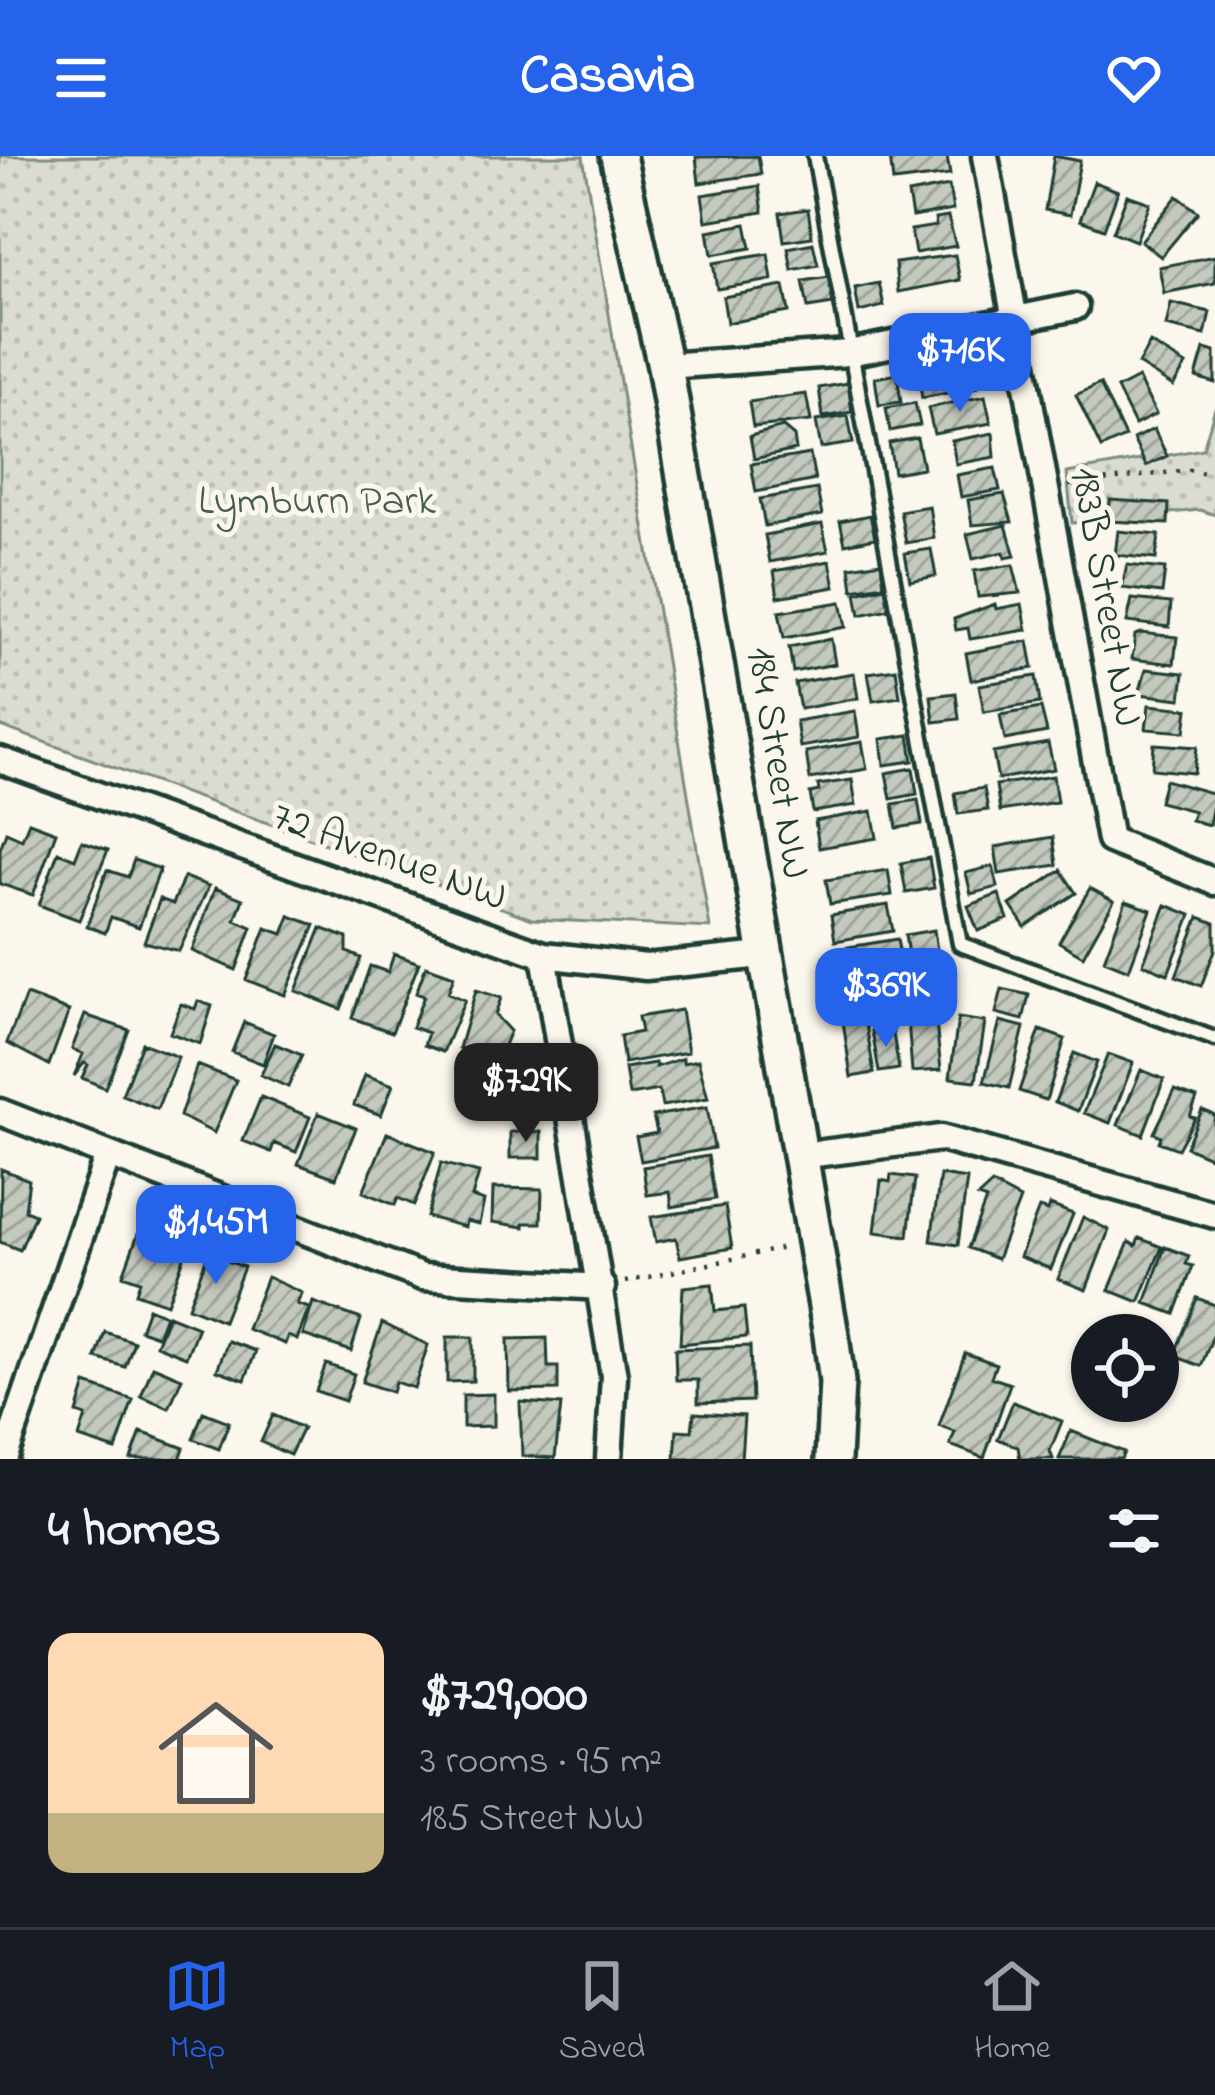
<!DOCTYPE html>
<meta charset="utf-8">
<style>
body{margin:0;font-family:"Indie Flower",sans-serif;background:#20242c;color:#f1f3f6;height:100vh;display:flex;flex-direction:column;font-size:45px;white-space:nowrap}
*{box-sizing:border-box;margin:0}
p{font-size:39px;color:#9ea1a6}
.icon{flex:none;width:66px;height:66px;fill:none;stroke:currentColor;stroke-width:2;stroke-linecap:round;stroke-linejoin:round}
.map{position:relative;height:1303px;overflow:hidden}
.side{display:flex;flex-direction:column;background:#171b24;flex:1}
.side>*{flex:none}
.controls{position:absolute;left:1071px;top:1158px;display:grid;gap:24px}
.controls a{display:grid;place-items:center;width:108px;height:108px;border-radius:50%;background:#171b24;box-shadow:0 3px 9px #0004;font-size:60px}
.price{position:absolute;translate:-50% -102px;padding:0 27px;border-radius:24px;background:#2563eb;color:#fff;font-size:39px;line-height:78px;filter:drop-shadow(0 3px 6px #0008)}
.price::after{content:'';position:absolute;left:50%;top:72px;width:36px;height:27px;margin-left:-18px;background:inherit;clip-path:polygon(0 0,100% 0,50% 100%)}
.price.selected{background:#222;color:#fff}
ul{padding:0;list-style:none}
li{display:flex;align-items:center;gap:36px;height:300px;padding:0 48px}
li span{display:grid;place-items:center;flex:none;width:336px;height:240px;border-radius:24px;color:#555}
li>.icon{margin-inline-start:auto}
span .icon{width:144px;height:144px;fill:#fffc;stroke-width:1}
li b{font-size:51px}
h2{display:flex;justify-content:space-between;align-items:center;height:144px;padding:0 48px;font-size:51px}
header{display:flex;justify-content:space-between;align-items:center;height:156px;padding:0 48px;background:#2563eb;color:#fff;font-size:54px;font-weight:700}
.tab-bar{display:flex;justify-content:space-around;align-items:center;height:168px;border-top:3px solid #363941;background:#171b24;font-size:33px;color:#9ea1a6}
.tab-bar a{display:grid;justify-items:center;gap:6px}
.tab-bar .selected{color:#2563eb}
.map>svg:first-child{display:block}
.park{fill:url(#park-dots);stroke:#7d8c82;stroke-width:3}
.building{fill:url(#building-hatch);stroke:#1f3d34;stroke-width:3}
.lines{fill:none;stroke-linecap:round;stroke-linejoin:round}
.lane-casing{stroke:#1f3d34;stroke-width:21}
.street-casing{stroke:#1f3d34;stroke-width:33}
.secondary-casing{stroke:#1f3d34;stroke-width:42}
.path{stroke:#1f3d34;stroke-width:4.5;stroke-dasharray:3 9;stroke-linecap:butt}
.lane{stroke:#fbf7ec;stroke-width:12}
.street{stroke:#fbf7ec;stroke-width:24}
.secondary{stroke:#fbf7ec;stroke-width:33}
.labels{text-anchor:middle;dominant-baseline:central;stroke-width:10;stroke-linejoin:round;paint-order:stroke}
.park-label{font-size:42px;fill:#455d53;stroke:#fbf7ec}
.street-label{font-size:42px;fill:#1f3d34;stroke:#fbf7ec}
</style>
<header><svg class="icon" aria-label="menu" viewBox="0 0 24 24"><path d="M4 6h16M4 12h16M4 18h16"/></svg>Casavia<svg class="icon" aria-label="heart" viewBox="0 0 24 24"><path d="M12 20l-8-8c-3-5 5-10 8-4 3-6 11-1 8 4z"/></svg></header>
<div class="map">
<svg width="1215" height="1303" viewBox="0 0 1215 1303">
<defs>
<pattern id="park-dots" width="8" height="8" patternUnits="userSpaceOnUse" patternTransform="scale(3)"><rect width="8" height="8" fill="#dbdcd1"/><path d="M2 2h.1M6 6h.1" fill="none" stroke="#bcbeb4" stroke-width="1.8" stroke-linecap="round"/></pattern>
<pattern id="building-hatch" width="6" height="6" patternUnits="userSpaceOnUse" patternTransform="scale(3)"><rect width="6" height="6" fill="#c4c9be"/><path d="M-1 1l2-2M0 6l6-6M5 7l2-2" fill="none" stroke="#9fa49b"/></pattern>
</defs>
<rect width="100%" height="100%" fill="#fbf7ec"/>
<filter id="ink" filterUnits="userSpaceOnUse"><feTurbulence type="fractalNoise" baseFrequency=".00833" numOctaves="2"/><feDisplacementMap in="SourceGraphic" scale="24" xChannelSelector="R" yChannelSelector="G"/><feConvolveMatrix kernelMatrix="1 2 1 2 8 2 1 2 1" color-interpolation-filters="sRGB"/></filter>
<g filter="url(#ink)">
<!-- park -->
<path class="park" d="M0,0h583l127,772 -178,-9 -532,-193z
M1215,252v107l-15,-5 -128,13 -5,-50 136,-24z"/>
<!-- building -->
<path class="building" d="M758,0l3,18 -62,9 -3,-26z
M890,0h57l3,19 -57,7z
M1054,0l26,5 -10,54 -25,-5z
M1094,26l24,9 -14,38 -24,-9z
M759,30l4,26 -57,9 -4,-26z
M949,30l4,24 -41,7 -4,-23z
M1127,39l23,8 -14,38 -23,-9z
M1177,40l21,16 -37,45 -20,-16z
M808,53l4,28 -28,4 -4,-28z
M948,61l8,29 -41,7 -4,-23 25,-4 -1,-7z
M746,68l5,24 -39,7 -4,-24z
M813,87l5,22 -26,5 -4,-22z
M768,98l4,26 -55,9 -4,-26z
M955,99l5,25 -62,12 -3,-29z
M1215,100v27l-51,10 -5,-26z
M829,121l4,27 -25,4 -5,-27z
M879,127l5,23 -25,6 -4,-24z
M784,130l5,26 -62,11 -4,-26z
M1171,147l39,9 -5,23 -39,-9z
M1150,187l36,22 -13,21 -35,-22z
M1204,193l11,3v31l-19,-6z
M974,207l4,24 -56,11 -4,-24z
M897,218l4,28 -22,3 -4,-27z
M1138,222l18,36 -21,11 -18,-36z
M848,227l4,29 -29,5 -4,-29z
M1100,228l25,53 -24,11 -25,-53z
M806,238l5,27 -58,6 -4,-25z
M985,240l6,27 -57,11 -6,-26z
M915,247l5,22 -30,6 -4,-23z
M848,260l5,27 -32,5 -5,-27z
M783,271l11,9 2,14 -42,9 -4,-23z
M1154,273l13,27 -21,10 -13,-27z
M993,277l2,24 -39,7 -4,-23z
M917,282l6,30 -29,5 -5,-30z
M810,298l5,26 -59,12 -5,-28z
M995,312l5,22 -39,7 -4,-22z
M817,333l5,26 -57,11 -5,-27z
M1004,338l8,28 -40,3 -4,-25z
M1110,344l59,4 -1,20 -59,-3z
M929,350l5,32 -28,5 -6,-32z
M870,359l5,23 -30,6 -5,-23z
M822,368l6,27 -58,11 -5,-27z
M1006,369l9,31 -10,2 -1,-6 -31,7 -6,-25z
M1118,375l41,4 -3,24 -41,-4z
M931,393l5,27 -26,5 -5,-28z
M830,405l5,26 -57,10 -4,-26z
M881,406l3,23 -31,5 -3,-23z
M1013,409l7,28 -42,4 -4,-26z
M1127,409l38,4 -3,24 -40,-5z
M885,431l4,22 -29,6 -4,-22z
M1132,443l39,4 -2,24 -42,-5z
M841,446l5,25 -62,11 -5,-26z
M995,448l1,5 26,-5 5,26 -57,9 -2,-11 -12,2 -2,-11z
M1141,477l36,4 -3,27 -42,-5 3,-24z
M831,483l4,25 -42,8 -4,-25z
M1028,485l5,27 -62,12 -5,-27z
M896,513l4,28 -27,4 -5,-28z
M1146,513l38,4 -3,26 -42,-5z
M854,517l4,25 -58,11 -5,-26z
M1036,520l4,27 -56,9 -5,-27z
M956,537l3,26 -25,3 -3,-26z
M1149,549l39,4 -3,23 -39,-3z
M1041,552l6,24 -42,8 -5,-25z
M855,555l4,26 -59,10 -4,-26z
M909,579l4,26 -29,4 -3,-26z
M862,586l5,27 -57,10 -4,-27z
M1048,587l6,26 -56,10 -5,-26z
M1154,588l43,3 -3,26 -42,-4z
M913,612l4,26 -26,5 -5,-26z
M1053,620l4,26 -57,9 -4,-26z
M852,624l4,25 -43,7 -3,-19 9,-2 -1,-6z
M1165,624l50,14 -6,31 -18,-5 3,-9 -35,-9z
M984,632l4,22 -30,4 -3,-21z
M918,644l4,24 -25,4 -4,-24z
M872,655l5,27 -58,10 -4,-27z
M29,666l27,10 -23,63 -33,-11v-35l6,-17 16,7z
M1053,681l4,28 -58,9 -4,-27z
M82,685l26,9 -29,70 -40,-15 19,-53 17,7z
M929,702l5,30 -28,5 -5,-30z
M134,704l26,9 -21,58 -28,-10 -6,16 -18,-7 20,-56 21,7z
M993,710l5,21 -27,7 -5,-21z
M888,714l4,25 -62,9 -4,-24z
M1061,714l15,23 -51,34 -15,-22z
M184,721l25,9 -30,65 -35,-9 16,-43 13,5z
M215,732l28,11 -8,21 17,7 -16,43 -44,-19z
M1090,732l24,13 -31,55 -24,-14z
M999,738l9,25 -30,12 -10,-25z
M1126,745l25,9 -22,60 -25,-10z
M888,749l5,26 -58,10 -4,-26z
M1166,749l25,10 -23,59 -25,-10z
M290,760l25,9 -30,70 -39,-15 20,-52 17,6z
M1199,761l16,6v27l-14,36 -25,-10z
M321,772l26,10v14l14,6 -20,51 -45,-18z
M934,774l4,27 -29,4 -4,-26z
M897,783l4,23 -59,13 -5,-26z
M394,798l25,9 -27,69 -40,-14 18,-52 18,6z
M426,810l28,10 -6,17 17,7 -22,52 -19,-7 4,-12 -16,-6 12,-31 -8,-3z
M1002,833l27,6 -6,25 -27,-7z
M476,834l25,8 -6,17 15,16 -18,42 -7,5 -11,-6 3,-18 -18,-6z
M26,839l43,16 -20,54 -42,-22z
M198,845l14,5 -12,38 -30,-11 11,-29 14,5z
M934,848l7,66 -29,2 -5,-66z
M681,854l7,42 -64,11 -4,-27 21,-4 -3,-15z
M85,859l44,15 -24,58 -23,-10 6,-13 -4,-2 -10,13 9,-22 -11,-5z
M865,862l9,55 -23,4 -8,-56z
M958,862l27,4 -9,59 -26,-3z
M1000,865l24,6 -15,61 -25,-6z
M244,866l30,12 -11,30 -31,-12z
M892,872l7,41 -20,3 -7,-41z
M1040,874l25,9 -19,61 -27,-9z
M142,887l36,14 -21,52 -35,-14z
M275,888l27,11 -14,32 -27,-12z
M1074,897l23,9 -19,49 -23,-9z
M1108,898l25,9 -23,60 -26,-10z
M683,902v5l15,-3 10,38 -46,8 -3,-16 -30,5 -4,-27 30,-5 1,4z
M197,909l39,15 -22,53 -34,-17z
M1141,914l23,9 -21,56 -25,-10z
M365,919l28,10 -12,30 -27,-10z
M1175,934l22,8 -7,18 5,2 -17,31 -19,-7 2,-6 -7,-3z
M261,941l49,20 -14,35 -22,-9 -3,9 -28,-11z
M707,951l7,41 -73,13 -5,-24 21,-4 -4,-17z
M1202,954l13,5 -5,42 -24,-10z
M318,957l38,15 -20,50 -38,-14z
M510,976h31v26h-31z
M387,977l48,19 -21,53 -16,-7 -3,7 -32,-13z
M708,1000l7,43 -43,8 -2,-15 -23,3 -4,-28z
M441,1007l38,10 -7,24 12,4 -5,23 -13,-3 -1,6 -38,-10z
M1,1013l28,11 -4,30 10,4 -15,36 -20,-8z
M891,1019l24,3 -7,58 -33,-4 6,-52 9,2z
M940,1019l27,4 -9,66 -27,-4z
M992,1028l28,15 -23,60 -29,-11 18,-48 -8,-3z
M493,1032l49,1 -1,34h-17v4l-32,-5z
M1050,1049l23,9 -22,55 -31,-12 19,-49 9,3z
M725,1050l7,42 -52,9 -4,-19 -20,4 -5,-25z
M1083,1061l26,13 -23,60 -28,-11z
M138,1078l51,10 -22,60 -31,-11 4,-12 -17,-6z
M1139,1082l23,9 -23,55 -30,-12 20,-48 7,4z
M1165,1091l24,9 -3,8 7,2 -18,48 -30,-11z
M208,1098l36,13 -21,54 -35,-14z
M267,1121l35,16 -5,11 12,4 -12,32 -9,-4 -3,8 -38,-15z
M712,1128l3,27 29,-3 3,29 -67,7 3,-57z
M1197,1142l18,7v26l-14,35 -27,-10z
M313,1146l48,17 -10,32 -48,-16z
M148,1152l17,7 -8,21 -17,-6z
M168,1159l30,12 -12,30 -30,-12z
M382,1167l46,22 -14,43 -19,-6 -3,10 -30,-10z
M105,1176l29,10 -9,25 -29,-9z
M447,1181h26v44l-26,1z
M547,1182l1,29h10v23l-49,1 -1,-52z
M228,1185l28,10 -11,29 -28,-10z
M750,1190l2,55 -54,2v-23h-22l-1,-31z
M965,1197l31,11 -5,13 19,7 -26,74 -34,-13 5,-13 -16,-6z
M326,1208l28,10 -9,27 -29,-10z
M153,1210l29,12 -13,30 -28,-12z
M86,1228l47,16 -17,50 -37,-12 7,-22 -9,-3z
M494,1238v32l-31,1v-32z
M520,1246l41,3 -6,53 -33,-2z
M1013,1246l49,19 -12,30 3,8h-33l-2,-12 -20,-8z
M203,1256l26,10 -10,27 -26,-10z
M694,1257l50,3 -3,43h-66l2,-29 15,1z
M273,1259l30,13 -13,27 -29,-13z
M1071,1275l53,21 -3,7h-62z
M141,1276l43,16 -4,11h-49z"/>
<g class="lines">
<!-- lane casing -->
<g class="lane-casing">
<path id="lane" d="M815,0l145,788 255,95"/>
</g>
<!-- street casing -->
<g class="street-casing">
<path id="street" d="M985,0l125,684 105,42
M665,210l184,-13 226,-46
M0,604l544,195 102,12 117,-12
M544,799l70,421 -5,83
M0,956l422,165 180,10
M799,1000l142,-18 274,77
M5,1300l103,-301"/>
</g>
<!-- secondary casing -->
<g class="secondary-casing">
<path id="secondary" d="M618,0l47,210 166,969 6,47 -4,77"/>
</g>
<!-- path -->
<path class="path" d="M1069,329l120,-15 26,5
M625,1126l159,-34"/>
<!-- lane -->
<use href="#lane" class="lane"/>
<!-- street -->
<use href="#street" class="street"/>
<!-- secondary -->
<use href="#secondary" class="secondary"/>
</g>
</g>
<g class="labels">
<!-- park labels -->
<g class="park-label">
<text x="317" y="346">Lymburn Park</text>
</g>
<!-- street labels -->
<g class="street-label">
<text transform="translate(1105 441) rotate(80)">183B Street NW</text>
<text transform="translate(777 607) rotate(81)">184 Street NW</text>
<text transform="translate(389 702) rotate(20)">72 Avenue NW</text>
</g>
</g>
</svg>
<div class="controls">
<a><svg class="icon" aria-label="locate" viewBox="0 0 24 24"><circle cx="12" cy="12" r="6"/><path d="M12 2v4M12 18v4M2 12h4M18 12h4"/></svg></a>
</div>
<b class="price" style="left:960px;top:259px">$716K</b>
<b class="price" style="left:886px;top:894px">$369K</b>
<b class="price selected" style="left:526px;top:989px">$729K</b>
<b class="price" style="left:216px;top:1131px">$1.45M</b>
</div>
<section class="side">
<h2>4 homes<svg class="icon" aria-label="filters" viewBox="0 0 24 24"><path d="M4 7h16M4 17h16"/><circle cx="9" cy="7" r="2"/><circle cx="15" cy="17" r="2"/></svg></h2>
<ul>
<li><span style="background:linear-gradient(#ffd9b3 75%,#c2b280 0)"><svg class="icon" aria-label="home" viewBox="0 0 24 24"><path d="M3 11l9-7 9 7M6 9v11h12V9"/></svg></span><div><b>$729,000</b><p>3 rooms · 95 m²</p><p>185 Street NW</p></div></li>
</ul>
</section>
<nav class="tab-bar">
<a class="selected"><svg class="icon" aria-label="map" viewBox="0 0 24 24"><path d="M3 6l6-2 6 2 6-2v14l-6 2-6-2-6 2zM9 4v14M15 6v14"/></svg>Map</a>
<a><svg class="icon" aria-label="saved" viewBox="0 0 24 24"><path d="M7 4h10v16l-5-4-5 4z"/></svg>Saved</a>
<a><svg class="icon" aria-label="home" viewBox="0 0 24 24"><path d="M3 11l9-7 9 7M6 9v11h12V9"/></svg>Home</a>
</nav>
